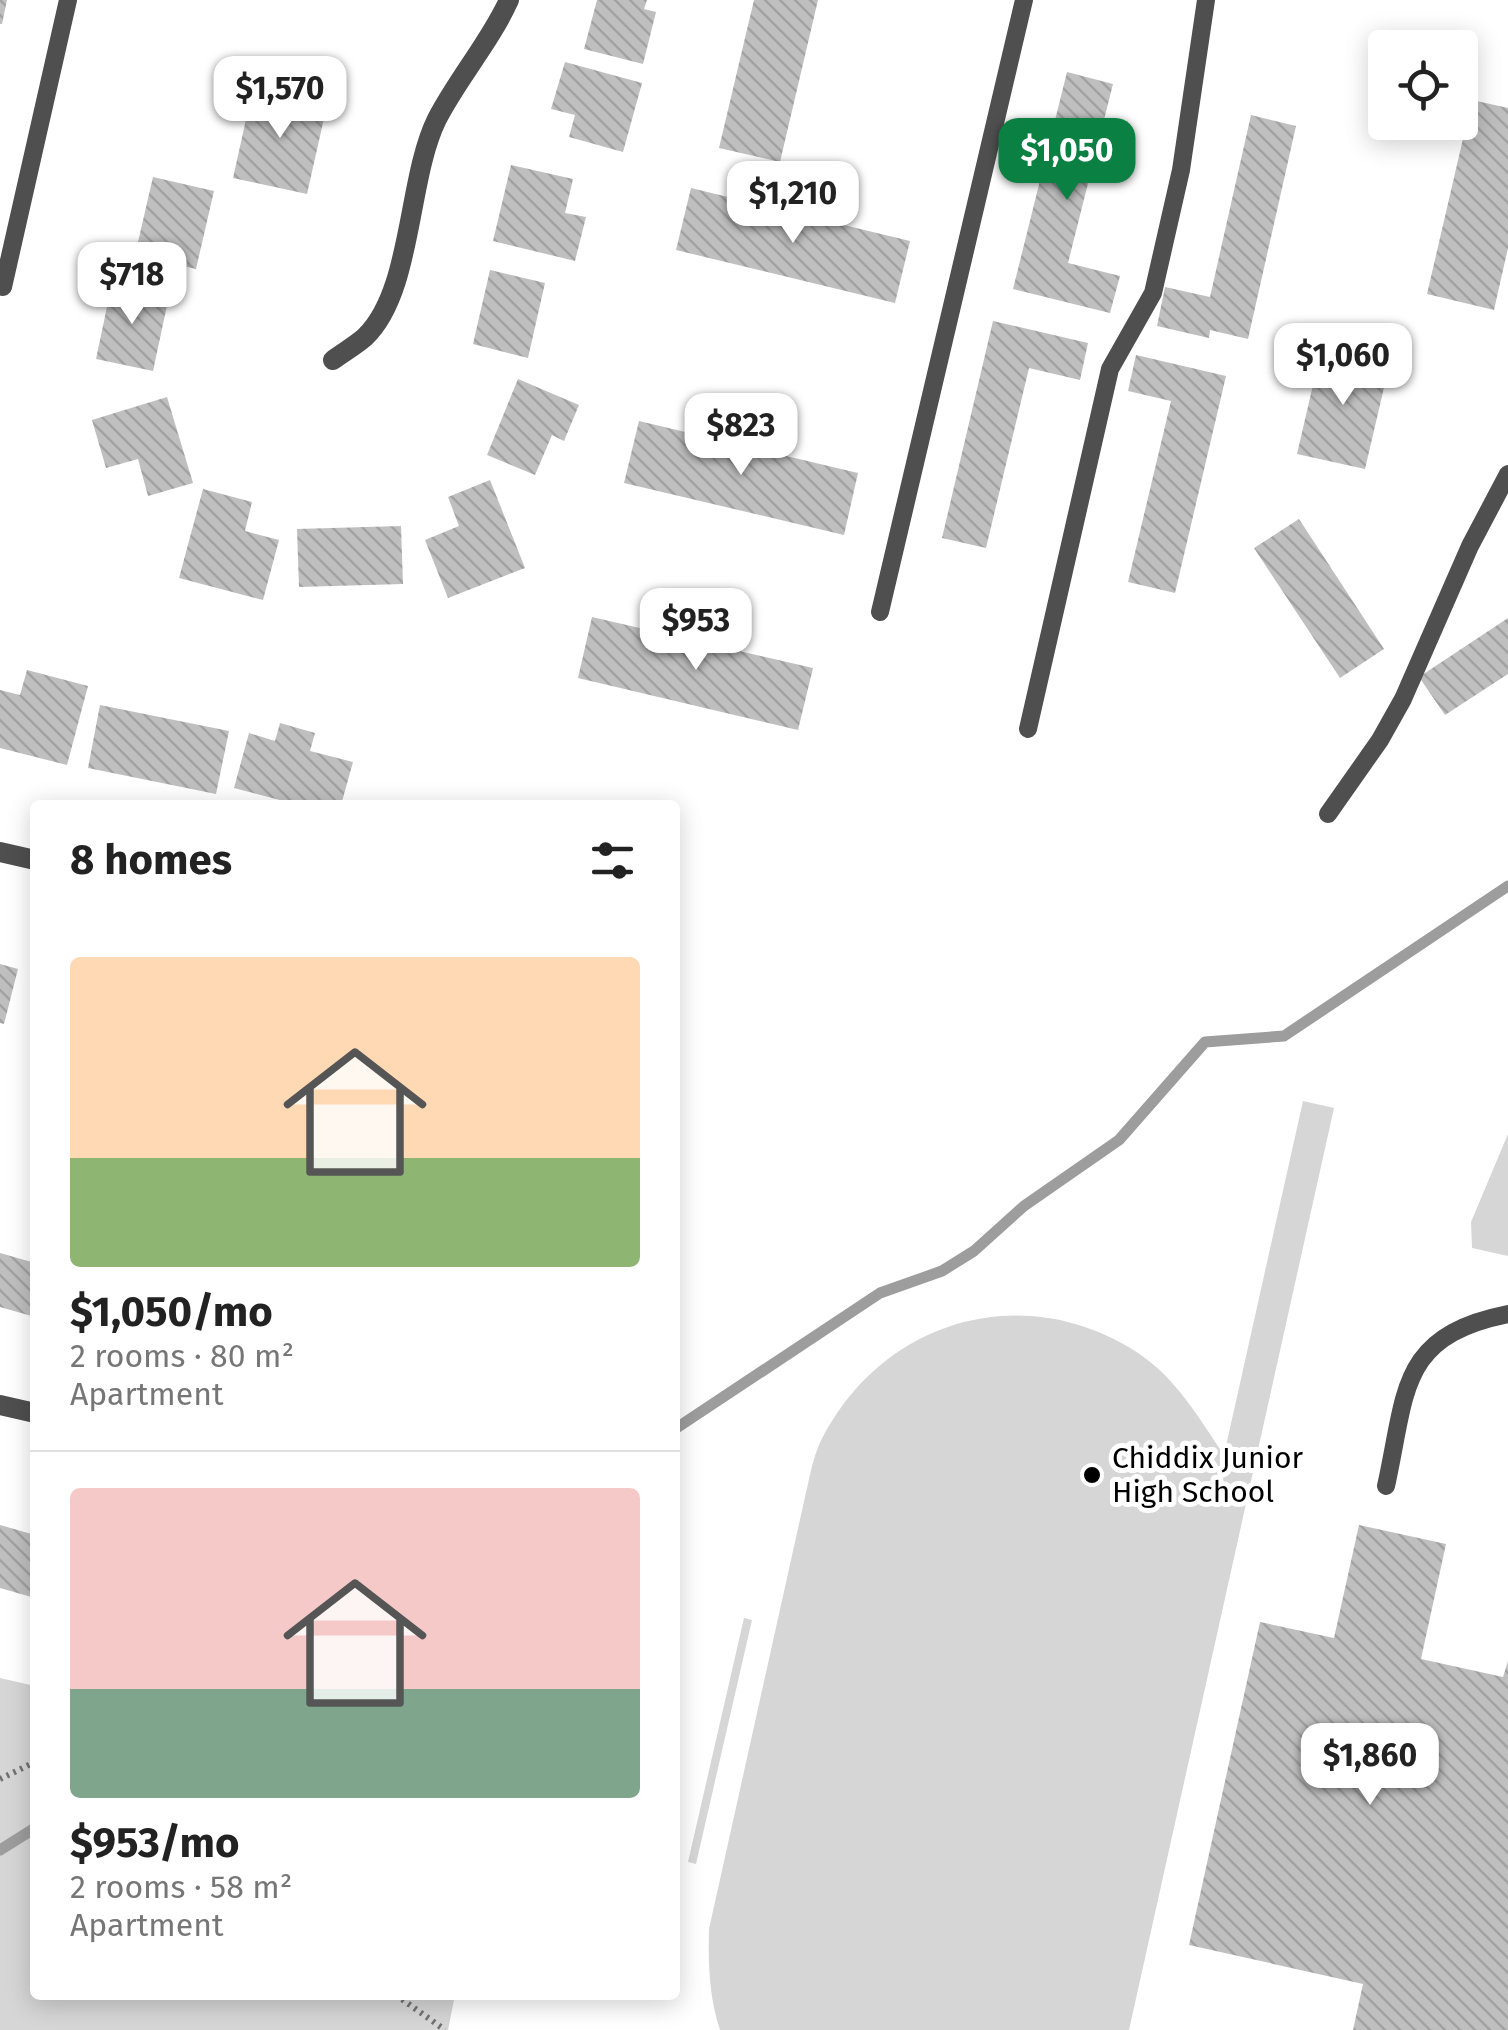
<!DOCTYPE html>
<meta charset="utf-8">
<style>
body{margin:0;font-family:"Fira Sans",sans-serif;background:#f2f2f2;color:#222;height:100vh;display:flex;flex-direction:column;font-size:38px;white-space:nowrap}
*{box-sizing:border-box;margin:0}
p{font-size:32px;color:#767676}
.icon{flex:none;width:55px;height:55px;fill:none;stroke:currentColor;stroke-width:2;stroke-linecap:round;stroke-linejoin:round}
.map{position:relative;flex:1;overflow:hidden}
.drawer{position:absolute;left:30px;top:800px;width:650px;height:1200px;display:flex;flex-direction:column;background:#fff;border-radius:10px;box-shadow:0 5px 25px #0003}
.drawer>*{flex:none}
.controls{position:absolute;left:1368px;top:30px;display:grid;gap:20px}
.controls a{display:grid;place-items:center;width:110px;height:110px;border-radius:10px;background:#fff;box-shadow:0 5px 25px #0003;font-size:50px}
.price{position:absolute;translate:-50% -85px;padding:0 22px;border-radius:20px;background:#fff;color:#222;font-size:32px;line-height:65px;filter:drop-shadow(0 2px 5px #0008)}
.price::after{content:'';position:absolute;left:50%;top:60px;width:30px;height:22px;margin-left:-15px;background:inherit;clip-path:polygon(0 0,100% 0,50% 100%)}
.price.current{background:#0b8043;color:#fff}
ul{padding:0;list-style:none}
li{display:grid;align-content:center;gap:20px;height:530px;padding:0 40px}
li+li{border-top:2px solid #e0e0e0}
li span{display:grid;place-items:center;height:310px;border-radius:10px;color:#555}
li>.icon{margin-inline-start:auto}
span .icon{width:180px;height:180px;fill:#fffc;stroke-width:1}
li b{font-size:42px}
h2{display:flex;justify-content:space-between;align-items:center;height:120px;padding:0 40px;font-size:42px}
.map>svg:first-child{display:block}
.green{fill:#d6d6d6}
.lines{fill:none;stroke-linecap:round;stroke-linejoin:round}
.stream{stroke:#9d9d9d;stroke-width:11}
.building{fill:url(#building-back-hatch)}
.path{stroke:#717171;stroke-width:6;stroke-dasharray:2.5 5;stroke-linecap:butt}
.service{stroke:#4f4f4f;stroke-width:18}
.minor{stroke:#4f4f4f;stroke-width:20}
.poi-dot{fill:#000;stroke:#fff;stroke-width:4}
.labels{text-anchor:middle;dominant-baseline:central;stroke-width:10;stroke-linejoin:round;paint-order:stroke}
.poi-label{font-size:30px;fill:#000;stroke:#fff;text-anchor:start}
</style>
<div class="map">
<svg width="1508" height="2030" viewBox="0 0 1508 2030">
<defs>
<pattern id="building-back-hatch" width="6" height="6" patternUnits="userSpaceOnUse" patternTransform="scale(2.5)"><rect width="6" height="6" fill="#bfbfbf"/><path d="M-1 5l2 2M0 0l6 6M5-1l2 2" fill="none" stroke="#a2a2a2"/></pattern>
</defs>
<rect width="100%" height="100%" fill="#fff"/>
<!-- green -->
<path class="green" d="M1303,1101l31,7 -205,922h-409c-11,-34 -12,-66 -11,-101l96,-432c4,-16 7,-36 14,-52 59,-123 200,-167 316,-94 40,25 64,67 89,104z
M1508,1134v122l-36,-8 -1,-26z
M744,1618l8,2 -56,244 -8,-2z
M0,1678l35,8v309h420l-7,35h-448z"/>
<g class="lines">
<!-- stream -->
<path class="stream" d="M675,1429l205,-136 62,-22 32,-20 50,-45 95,-66 86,-98 79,-6 224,-150
M0,1850l35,-22"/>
</g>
<!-- building -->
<path class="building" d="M0,0h7l-5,24h-2z
M597,0h50l-3,9 12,3 -13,52 -59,-15z
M754,0h64l-38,162 -61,-14z
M565,62l77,21 -19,69 -54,-15 6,-22 -24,-6z
M1067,72l46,12 -45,179 52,13 -10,37 -97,-24z
M253,88l74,17 -20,89 -74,-16z
M1472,100l36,8v140l-14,62 -67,-16z
M1251,115l45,11 -48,213 -38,-9 -1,8 -52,-12 8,-39 45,10z
M511,165l62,14 -8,34 21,4 -11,44 -82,-20z
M153,177l61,14 -18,78 -61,-14z
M691,188l219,53 -15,62 -219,-53z
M490,270l55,13 -17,75 -55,-14z
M112,283l57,13 -16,75 -57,-12z
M993,321l95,22 -8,37 -51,-12 -43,180 -44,-10z
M1322,346l68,16 -25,107 -68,-15z
M1136,355l90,21 -51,217 -47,-11 43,-181 -43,-10z
M518,379l61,26 -15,36 -12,-6 -17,40 -48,-20z
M167,397l26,86 -45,13 -10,-37 -32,9 -14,-48z
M639,421l219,52 -14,62 -220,-52z
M490,480l35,88 -77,30 -23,-58 34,-14 -11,-29z
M203,489l49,13 -7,29 34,9 -16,60 -84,-22z
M1299,519l85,130 -44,29 -86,-130z
M401,526l2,58 -104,3 -2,-58z
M592,617l221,51 -15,62 -220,-52z
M1508,618v56l-63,41 -26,-38z
M27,670l61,16 -21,79 -67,-17v-58l20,5z
M100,705l129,26 -13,63 -128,-26z
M280,723l35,10 -5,18 43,11 -12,43h-42l-65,-17 15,-55 26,8z
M0,964l18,5 -14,55 -4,-1z
M0,1253l35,10v54l-35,-10z
M0,1525l35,10v63l-35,-10z
M1359,1525l87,19 -25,115 82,18 5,-16v369h-155l10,-46 -174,-39 71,-323 74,16z"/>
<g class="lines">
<!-- path -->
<path class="path" d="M0,1779l35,-17
M396,1995l49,35"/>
<!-- service -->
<path class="service" d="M3,287l65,-287
M880,612l144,-612
M1028,729l82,-360 43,-76 28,-123 25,-170
M1328,814l52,-74 23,-41 67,-153 38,-72
M1386,1486c21,-94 12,-150 122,-172"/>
<!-- minor -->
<path class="minor" d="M333,360c11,-8 23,-15 32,-23 48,-46 42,-158 72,-218 21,-41 53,-77 72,-119
M0,852l35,8
M0,1405l35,8"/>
</g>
<!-- markers -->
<circle class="poi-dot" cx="1092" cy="1475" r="10"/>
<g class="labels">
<!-- poi labels -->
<g class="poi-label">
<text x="1112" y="1458">Chiddix Junior<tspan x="1112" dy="34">High School</tspan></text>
</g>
</g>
</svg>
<div class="controls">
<a><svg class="icon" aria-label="locate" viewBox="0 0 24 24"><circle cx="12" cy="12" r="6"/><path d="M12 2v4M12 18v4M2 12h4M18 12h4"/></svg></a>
</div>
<b class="price" style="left:280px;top:141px">$1,570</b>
<b class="price current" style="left:1067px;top:203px">$1,050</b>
<b class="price" style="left:793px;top:246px">$1,210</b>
<b class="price" style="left:132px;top:327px">$718</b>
<b class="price" style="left:1343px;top:408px">$1,060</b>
<b class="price" style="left:741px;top:478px">$823</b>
<b class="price" style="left:696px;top:673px">$953</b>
<b class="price" style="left:1370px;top:1808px">$1,860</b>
<section class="drawer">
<h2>8 homes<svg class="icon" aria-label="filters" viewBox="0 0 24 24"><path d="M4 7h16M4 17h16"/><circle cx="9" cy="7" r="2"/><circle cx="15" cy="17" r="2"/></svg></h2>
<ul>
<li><span style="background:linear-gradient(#ffd9b3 65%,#8fb573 0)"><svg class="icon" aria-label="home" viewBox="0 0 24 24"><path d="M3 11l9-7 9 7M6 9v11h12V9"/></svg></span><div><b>$1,050/mo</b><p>2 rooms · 80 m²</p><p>Apartment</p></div></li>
<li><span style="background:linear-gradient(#f6c9c9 65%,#7fa58c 0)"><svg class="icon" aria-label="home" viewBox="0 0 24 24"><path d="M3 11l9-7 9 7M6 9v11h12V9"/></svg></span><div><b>$953/mo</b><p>2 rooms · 58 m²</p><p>Apartment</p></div></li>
</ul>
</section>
</div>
